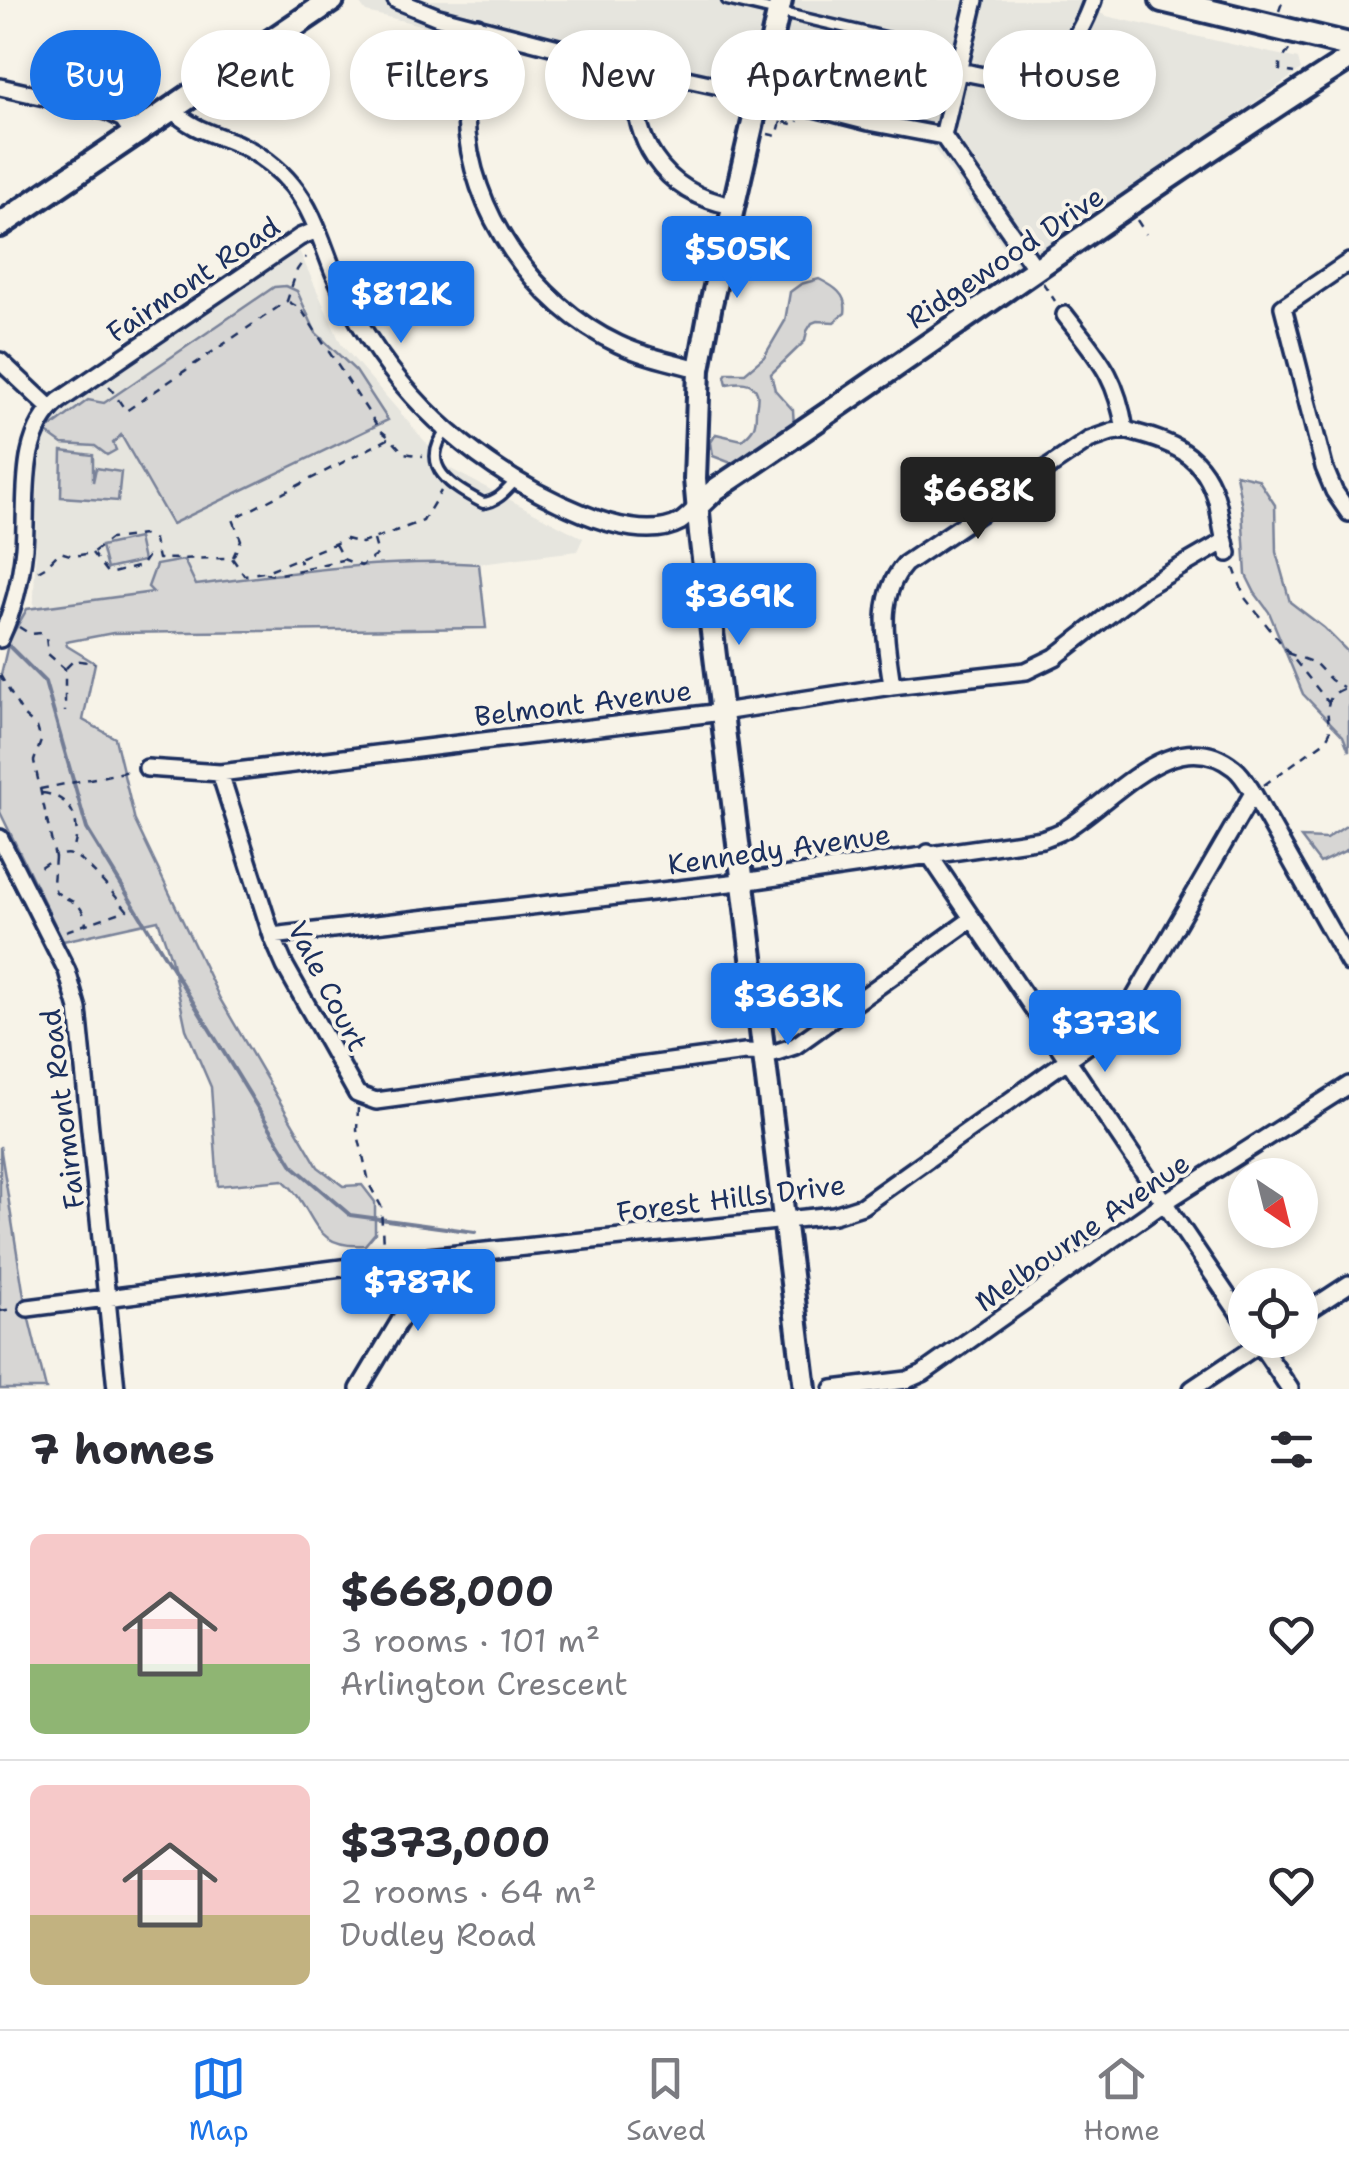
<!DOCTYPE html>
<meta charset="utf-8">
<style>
body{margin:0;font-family:"Shantell Sans",sans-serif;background:#f7f7f7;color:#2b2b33;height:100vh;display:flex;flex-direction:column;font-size:38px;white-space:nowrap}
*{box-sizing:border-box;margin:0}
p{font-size:32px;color:#7c7c81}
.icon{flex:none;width:55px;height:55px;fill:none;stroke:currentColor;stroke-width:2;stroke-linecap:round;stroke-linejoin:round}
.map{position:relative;height:1389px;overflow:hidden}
.drawer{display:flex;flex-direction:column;background:#fff;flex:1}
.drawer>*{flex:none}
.hud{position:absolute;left:30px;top:30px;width:1290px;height:90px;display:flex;gap:20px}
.needle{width:65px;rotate:145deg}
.controls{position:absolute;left:1228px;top:1158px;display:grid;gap:20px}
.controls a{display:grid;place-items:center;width:90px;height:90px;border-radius:50%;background:#fff;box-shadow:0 5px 15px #0003;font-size:50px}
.price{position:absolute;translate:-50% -85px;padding:0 22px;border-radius:10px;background:#1a73e8;color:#fff;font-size:32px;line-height:65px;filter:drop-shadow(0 2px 5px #0008)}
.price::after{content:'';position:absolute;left:50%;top:60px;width:30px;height:22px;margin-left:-15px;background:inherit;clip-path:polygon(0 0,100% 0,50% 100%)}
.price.active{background:#222;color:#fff}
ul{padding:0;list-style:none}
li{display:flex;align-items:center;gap:30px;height:250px;padding:0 30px}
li+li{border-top:2px solid #e1e1e2}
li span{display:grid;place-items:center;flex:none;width:280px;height:200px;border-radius:15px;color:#555}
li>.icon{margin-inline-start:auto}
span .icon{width:120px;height:120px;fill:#fffc;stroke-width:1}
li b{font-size:42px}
h2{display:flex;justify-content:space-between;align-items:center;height:120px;padding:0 30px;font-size:42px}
.chip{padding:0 35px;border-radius:45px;background:#fff;box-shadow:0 5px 15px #0003;font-size:35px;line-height:90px}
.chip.active{background:#1a73e8;color:#fff}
.tabs{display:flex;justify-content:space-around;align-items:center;height:140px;border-top:2px solid #e1e1e2;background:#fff;font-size:28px;color:#7c7c81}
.tabs a{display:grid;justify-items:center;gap:5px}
.tabs .active{color:#1a73e8}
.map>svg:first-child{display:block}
.built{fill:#e6e5de}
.green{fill:#d7d6d4;stroke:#798299;stroke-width:2.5}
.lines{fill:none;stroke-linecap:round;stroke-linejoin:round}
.stream{stroke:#727c95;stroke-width:4}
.service-casing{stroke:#1b2f5e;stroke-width:15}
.minor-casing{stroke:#1b2f5e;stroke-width:22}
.tertiary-casing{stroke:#1b2f5e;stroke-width:28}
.secondary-casing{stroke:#1b2f5e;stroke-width:30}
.path{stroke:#1b2f5e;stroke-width:2.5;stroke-dasharray:8 8;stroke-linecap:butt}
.service{stroke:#f7f3e8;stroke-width:8}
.minor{stroke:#f7f3e8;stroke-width:15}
.tertiary{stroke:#f7f3e8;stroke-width:20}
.secondary{stroke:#f7f3e8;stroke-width:22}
.labels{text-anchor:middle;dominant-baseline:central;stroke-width:8;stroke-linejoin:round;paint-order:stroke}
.street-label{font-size:28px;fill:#1b2f5e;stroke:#f7f3e8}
</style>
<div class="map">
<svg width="1349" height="1389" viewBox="0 0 1349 1389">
<rect width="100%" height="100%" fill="#f7f3e8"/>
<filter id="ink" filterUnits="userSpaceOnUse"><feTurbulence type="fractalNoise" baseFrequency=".01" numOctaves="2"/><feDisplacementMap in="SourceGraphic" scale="20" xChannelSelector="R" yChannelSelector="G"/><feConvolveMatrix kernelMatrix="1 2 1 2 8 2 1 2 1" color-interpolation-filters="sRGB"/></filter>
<g filter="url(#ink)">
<!-- built -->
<path class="built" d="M357,0h725l-1,3 25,13 192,43 3,11 -255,178 -29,18 -84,-119 -567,-135z
M297,246l44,98 106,123 136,71 -6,13 -154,19 -390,57 6,-182 15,-35z"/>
<!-- green -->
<path class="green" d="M819,279c14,7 29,15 26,34l-11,9 -17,-1 -5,2 -5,8 -2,10 -34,33 4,16 18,20 1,16 -54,36 -9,1 -18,-7 -2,-14 5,-8 26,6c12,-10 14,-14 14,-29 0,-5 3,-13 1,-18 -4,-13 -19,-11 -30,-9l-2,-8 2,-3h18l19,-16 21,-36 5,-29 11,-8z
M286,286l11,5 19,42 40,38 32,49 -216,104 -51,-89 -8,8 3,7 -9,5 -12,-9 -33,-2 -17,-12 43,-32 16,3 170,-116z
M62,451l31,4v27l3,-14 25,4 -3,29 -57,-4z
M1236,474l22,5 17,26 1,47 14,50 34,26 25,25v98l-6,-15 -40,-42 -34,-82 -14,-19 -9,-18 -4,-67z
M138,538l5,23 -36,8 -6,-23z
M184,560l12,25c93,-12 188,-27 283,-21l7,64 -373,5 -47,9 1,4 28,17 -12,57 32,18 20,83 85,178 98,168 25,19 19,-1 13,17v31l-10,12c-57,4 -47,-35 -82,-65l-65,6 -7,-99 -25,-58 -15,-71 -13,-38 -95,21 -63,-129v-133l9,-39 18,-31 126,-17 -5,-5 8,-22z
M1349,824v25l-29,14 -19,-25 25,1z
M0,1146l25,157 21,86h-46z"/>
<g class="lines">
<!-- stream -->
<path class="stream" d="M5,642l40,40 42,147 207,338 56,48 125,17"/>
<!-- service casing -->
<g class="service-casing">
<path id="service" d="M727,0l235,55
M447,430c-30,37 6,57 36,73 14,-1 23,-12 32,-22"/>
</g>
<!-- minor casing -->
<g class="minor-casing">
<path id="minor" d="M396,0l42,17 198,51 143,31 90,23 74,14
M477,26c-4,31 -12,61 -11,92 3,93 69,187 152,226 25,12 54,18 81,25
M636,68c-8,69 25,125 97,138
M958,71c19,3 44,11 63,7 39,-8 60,-44 72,-78
M0,87l107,24 16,8 11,16
M172,109c18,20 42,25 66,35 20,9 39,23 54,41 21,25 30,58 42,88 10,24 22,46 36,67 51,80 127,139 214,174 26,11 69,23 96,8 6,-4 12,-10 17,-15
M943,136l93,133
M943,136l32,-136
M1349,262l-66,45 41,160 10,24 15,22
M1065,315c33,43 51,59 60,115 46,12 80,22 93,75 3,16 5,32 10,48
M0,361l50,47
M0,639c13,-28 21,-60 24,-91 4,-49 -7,-112 35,-147l241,-164 17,-7
M892,686c-5,-42 -18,-87 13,-122l184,-124 23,-8 13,-2
M147,768l73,5 502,-61 170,-26 134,-15 29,-14 87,-68 83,-48
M220,773l52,163 13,30 72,128 19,7 369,-49 29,1 21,-7 177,-127
M0,838l67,133 11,38 38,380
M928,853l317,469
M272,936l484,-56 286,-41c7,-3 15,-5 22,-9 48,-28 111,-110 170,-62 8,6 14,17 19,25l96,170
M28,1308l400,-51 406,-42 28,-9 253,-180 18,-26 120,-207
M1300,1316l49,-32
M1257,1340l33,49
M359,1389l55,-92 14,-40
M833,1389l74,-9 16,-7 242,-171 184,-117
M1192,1389l73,-49"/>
</g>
<!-- tertiary casing -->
<g class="tertiary-casing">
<path id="tertiary" d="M781,0l-70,304 -12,65 -4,110 5,55 105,855
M697,507l19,-18c212,-141 418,-293 633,-430"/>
</g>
<!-- secondary casing -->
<g class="secondary-casing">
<path id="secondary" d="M1162,0l187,45
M0,225l332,-225"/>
</g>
<!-- path -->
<path class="path" d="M1279,11l4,-11
M1289,50l-9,13v7l14,3
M784,122l12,3 2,-4
M768,134l9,2 6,-22
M1137,220l9,14
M1043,283l12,18
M289,302l12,7 79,121 10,8
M109,386l17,25 161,-110 10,-31 9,-13
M335,544l8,15 18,7 17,-12 -4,-14
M92,553l16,21 33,-8 6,-9 8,-3
M233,557l8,-17 -8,-21 157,-81 14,15 19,3
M306,568l36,-8
M1234,568l11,30 83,104
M38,571l7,-4 15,-15 13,4 19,-3 18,-14 33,-4 11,5 4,19 74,-1 12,17 20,-3 82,-33 16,4 61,-22 18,-30
M265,573l9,2 31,-6 -7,-10
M19,627l11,7 11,-1 5,4 2,17 17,15v43
M1287,653l28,10 16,17 12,7
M66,668l8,-8 21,3
M0,675l24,41 13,11 4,14 -7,20 21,96 -21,14
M1264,785l61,-44 5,-9c-3,-21 -8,-38 19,-45
M40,789l90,-18
M42,793c32,3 41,33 30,60
M66,931l61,-21c-9,-11 -43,-52 -55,-55 -7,-2 -10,0 -17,2l-2,27 3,8c17,12 26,8 30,32
M358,1108l-1,22 13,56 11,20 2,40
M0,1311l12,-2"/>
<!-- service -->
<use href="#service" class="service"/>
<!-- minor -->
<use href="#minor" class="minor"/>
<!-- tertiary -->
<use href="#tertiary" class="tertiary"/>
<!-- secondary -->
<use href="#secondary" class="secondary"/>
</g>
</g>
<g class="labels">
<!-- street labels -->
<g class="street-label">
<text transform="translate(1005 257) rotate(-34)">Ridgewood Drive</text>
<text transform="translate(193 279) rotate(-34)">Fairmont Road</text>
<text transform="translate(583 703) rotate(-7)">Belmont Avenue</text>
<text transform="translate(779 849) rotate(-8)">Kennedy Avenue</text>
<text transform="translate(328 986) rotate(63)">Vale Court</text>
<text transform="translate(62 1109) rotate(-97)">Fairmont Road</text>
<text transform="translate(731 1198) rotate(-7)">Forest Hills Drive</text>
<text transform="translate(1082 1232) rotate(-35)">Melbourne Avenue</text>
</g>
</g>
</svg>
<div class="controls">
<a><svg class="needle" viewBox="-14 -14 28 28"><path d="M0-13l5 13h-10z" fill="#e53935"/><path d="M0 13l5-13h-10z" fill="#7c7c81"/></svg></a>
<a><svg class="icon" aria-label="locate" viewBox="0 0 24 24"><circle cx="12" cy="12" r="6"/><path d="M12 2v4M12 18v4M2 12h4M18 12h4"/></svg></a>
</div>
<b class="price" style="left:737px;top:301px">$505K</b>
<b class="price" style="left:401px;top:346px">$812K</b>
<b class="price active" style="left:978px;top:542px">$668K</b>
<b class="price" style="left:739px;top:648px">$369K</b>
<b class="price" style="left:788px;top:1048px">$363K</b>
<b class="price" style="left:1105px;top:1075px">$373K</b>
<b class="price" style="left:418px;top:1334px">$787K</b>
<div class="hud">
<a class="chip active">Buy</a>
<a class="chip">Rent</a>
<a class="chip">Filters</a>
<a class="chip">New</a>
<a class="chip">Apartment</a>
<a class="chip">House</a>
</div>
</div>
<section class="drawer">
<h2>7 homes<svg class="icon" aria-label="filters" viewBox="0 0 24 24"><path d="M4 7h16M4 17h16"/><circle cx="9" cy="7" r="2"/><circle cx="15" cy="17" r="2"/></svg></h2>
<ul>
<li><span style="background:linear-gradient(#f6c9c9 65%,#8fb573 0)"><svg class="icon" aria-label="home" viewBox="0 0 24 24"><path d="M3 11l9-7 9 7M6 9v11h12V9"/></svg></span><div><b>$668,000</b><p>3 rooms · 101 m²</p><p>Arlington Crescent</p></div><svg class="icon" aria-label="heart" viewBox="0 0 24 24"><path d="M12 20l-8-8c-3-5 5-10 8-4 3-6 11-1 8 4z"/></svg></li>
<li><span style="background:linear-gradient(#f6c9c9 65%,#c2b280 0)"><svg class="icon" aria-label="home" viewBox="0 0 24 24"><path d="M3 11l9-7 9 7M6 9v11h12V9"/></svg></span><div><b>$373,000</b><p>2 rooms · 64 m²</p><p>Dudley Road</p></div><svg class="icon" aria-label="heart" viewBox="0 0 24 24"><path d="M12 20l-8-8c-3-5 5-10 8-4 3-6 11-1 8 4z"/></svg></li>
</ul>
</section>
<nav class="tabs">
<a class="active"><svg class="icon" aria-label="map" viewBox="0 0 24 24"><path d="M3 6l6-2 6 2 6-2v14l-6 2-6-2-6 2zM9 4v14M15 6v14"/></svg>Map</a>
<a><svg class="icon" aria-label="saved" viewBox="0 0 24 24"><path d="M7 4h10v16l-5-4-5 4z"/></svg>Saved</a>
<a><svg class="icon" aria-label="home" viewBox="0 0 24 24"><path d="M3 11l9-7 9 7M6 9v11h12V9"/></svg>Home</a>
</nav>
